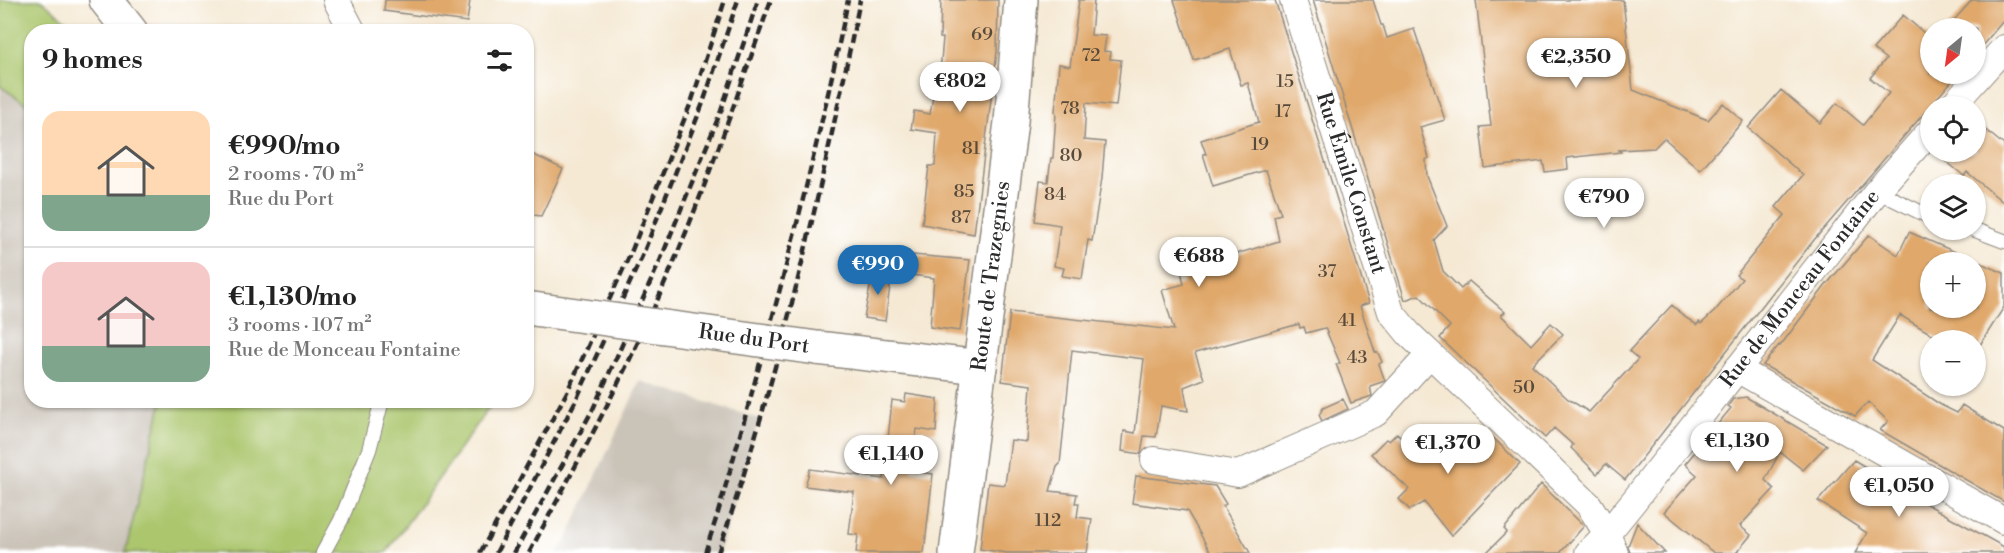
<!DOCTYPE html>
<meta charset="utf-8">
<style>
body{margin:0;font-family:"Libre Bodoni",serif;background:#f2f2f2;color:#222;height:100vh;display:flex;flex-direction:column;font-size:22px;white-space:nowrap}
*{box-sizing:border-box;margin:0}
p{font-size:20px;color:#767676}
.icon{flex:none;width:33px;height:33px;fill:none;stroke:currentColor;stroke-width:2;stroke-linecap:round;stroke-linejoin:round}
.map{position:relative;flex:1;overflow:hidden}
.sheet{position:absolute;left:24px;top:24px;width:510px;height:384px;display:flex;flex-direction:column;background:#fff;border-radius:24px;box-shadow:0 2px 4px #0004}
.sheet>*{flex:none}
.needle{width:39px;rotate:209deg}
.controls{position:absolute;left:1920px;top:18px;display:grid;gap:12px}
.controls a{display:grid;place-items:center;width:66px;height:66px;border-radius:50%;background:#fff;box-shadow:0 2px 4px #0004;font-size:30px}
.price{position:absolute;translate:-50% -51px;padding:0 14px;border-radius:21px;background:#fff;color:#222;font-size:20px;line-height:39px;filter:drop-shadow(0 2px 3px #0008)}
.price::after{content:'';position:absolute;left:50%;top:36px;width:18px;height:14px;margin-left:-9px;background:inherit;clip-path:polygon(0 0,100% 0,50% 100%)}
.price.active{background:#1f6fb2;color:#fff}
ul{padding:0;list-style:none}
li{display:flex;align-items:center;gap:18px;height:150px;padding:0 18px}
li+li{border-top:2px solid #e0e0e0}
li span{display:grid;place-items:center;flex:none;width:168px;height:120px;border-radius:18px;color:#555}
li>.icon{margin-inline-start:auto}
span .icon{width:72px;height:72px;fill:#fffc;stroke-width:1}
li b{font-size:26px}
h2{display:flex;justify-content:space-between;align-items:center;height:72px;padding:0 18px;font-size:26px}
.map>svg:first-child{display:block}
.industrial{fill:#cac3b8}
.green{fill:#abc66d;stroke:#6b784c;stroke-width:1.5}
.building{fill:#e0a86b;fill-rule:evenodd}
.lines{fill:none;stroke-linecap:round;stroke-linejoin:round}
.service-casing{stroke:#908a80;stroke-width:16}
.minor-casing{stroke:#908a80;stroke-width:28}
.secondary-casing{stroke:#908a80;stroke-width:36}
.service{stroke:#fff;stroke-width:14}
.minor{stroke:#fff;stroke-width:26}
.secondary{stroke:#fff;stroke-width:33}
.rail{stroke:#2b2b2b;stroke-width:4.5;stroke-dasharray:9 4.5;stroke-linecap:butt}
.secondary-bridge-casing{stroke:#908a80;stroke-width:36;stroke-linecap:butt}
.secondary-bridge{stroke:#fff;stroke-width:33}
.labels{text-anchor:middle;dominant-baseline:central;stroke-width:4.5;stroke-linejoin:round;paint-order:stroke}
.number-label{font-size:18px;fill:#584a3b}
.street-label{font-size:21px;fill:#2b2b2b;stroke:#fff}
</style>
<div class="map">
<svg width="2004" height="553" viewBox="0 0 2004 553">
<rect width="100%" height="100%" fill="#fff"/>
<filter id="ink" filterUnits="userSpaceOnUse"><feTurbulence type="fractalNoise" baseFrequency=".0167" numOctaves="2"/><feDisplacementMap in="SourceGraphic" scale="12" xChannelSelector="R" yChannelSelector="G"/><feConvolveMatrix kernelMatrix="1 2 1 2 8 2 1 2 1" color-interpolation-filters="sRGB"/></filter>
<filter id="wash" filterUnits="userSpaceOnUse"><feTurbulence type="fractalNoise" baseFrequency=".008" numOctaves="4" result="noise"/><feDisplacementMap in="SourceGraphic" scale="24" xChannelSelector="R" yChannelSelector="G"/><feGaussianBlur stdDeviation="1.35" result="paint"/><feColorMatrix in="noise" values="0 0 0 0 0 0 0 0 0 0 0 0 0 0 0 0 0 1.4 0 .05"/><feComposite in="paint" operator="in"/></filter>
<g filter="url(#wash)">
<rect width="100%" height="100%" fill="#f5e9d4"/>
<!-- industrial -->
<path class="industrial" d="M0,86l31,21 1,293h130l3,7 -38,146h-127z
M640,381l119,38 -40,134h-162l9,-12z"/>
<!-- green -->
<path class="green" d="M0,0h42l36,31 -46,1 -1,75 -31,-21z
M162,401h332l-108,152h-261z"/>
<g id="blocks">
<!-- building -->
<path class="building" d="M385,0h85l-3,22 -83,-11z
M941,0h57l-1,52 -23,182 -52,-10 7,-58h6l2,-33 -26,-4 3,-18 16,3 7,-42h3l3,-34h-3z
M1079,0h15l-3,35 15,1 -2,15 7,1 -1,7 11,1 -5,46 -30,-3 -2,37 21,2 -3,36 -10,63 -4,-1 -6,39 -20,-3 2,-8 -10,-2 6,-41 -25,-4 5,-40 8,1 3,-24h2l3,-45 -1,-1 4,-48 11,2z
M1174,0h101l94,303 -9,3 15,46 3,1 4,9 -3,2 6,17 -15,5 2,10 -21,7 -15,-39 4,-1 -15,-35 -19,5 -2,-6 -4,1 -1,-4 -104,29 9,26 -20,8 4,24 -27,-5 -5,31 -12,-1 -3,18 -19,-3 2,-20 11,2 9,-74 -72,-9 -12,114 -3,3 -7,24 27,3 -2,9h4l-2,14 15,2 -5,34h-80l-27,-4 8,-66 17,2 6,-45 16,2 4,-57 -29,-4 8,-69 164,18 -12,-40 22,-6 -3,-13 98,-30 -5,-25 7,-2 -15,-44 -53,16 -10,-32h3l-5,-14 58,-18 -11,-39 -7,2 -11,-36 -36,11z
M1313,0h60l8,25h2l4,13 27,-9 31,91 -25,7 9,31 -3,2 1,16 20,50 -13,14 9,31 18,18 8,-8 36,31 -4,3 30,30 20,-22 12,11 -31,31 36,34 21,13 49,-53 -9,-8 43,-46 11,11 14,9 2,-3 2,2 13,-12 28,-33 -6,-4 49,-60 -9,-8 27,-32 -55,-47 33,-38 39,33 17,-20 26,22 26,-32 -19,-15 16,-19 -13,-10 30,-34 27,23v36h28l-144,166 -189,240 -19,-16 -9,10 -26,-26 2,-3 -19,-17 -9,10 -105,-100 10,-12 -31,-31 -14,5z
M1476,0h147l10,90 75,30 15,-17 20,18 -43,49 -36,-32 -10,10 -35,2 2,2 -54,6 1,11 -23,3 -2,-11 -58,7 -5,-41 11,-1z
M1972,0h32v20l-28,33v-25h-29z
M1976,122l28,23v58l-37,-31 -3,4 -29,-24h41z
M526,151l37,18 -22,47 -15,-2z
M1909,232l95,41v34l-26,41 -2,-2v-6h-35l-41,-25 -28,45 69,45 16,8 5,-8 42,26v71l-124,-72 8,-9 -20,-19 -13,14 -92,-51 16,-20 1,1 46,-61 43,-50 29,20zM1930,262h46v46h-46z
M913,255l57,5 -10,71 -30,-4 4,-49 -23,-3z
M873,271l19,2 -7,48 -21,-3z
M906,394l32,5 -2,33 -19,-3 -6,42 22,3 -9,79h-68l2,-18 -9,-1 5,-42 -49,-6 5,-17 74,10 8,-79 13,2z
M1746,397l81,48 -24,25 -23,-18 -15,28 9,9 -34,37 11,9 -15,18h-22l-50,-41 33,-37 -12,-11 46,-56 -3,-2 5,-7z
M1343,399l5,10 -26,12 -3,-6 4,-7z
M1482,427l38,37 -69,72 -27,-34 -14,8 -11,-11 10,-10 -38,-35 15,-15 3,2 8,-8 9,9 4,-4 6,2 24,21 15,-15 4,4z
M1854,460l69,42 81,45v6h-149l12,-20 -49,-32z
M1136,476l79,10 11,18 -3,2 27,47h-39l-24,-42 -55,-8z
M1541,484l43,42 -24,27h-74l21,-21 -3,-3z
M1637,523l28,30h-35l-2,-7z"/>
</g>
</g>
<g filter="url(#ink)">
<use href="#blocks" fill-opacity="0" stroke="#908a80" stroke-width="1.5"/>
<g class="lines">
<!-- service casing -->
<g class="service-casing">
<path id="service" d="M1877,191l53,26
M1975,230l29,11
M323,553l18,-33 28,-70 13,-50"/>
</g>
<!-- minor casing -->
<g class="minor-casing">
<g id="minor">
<path d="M336,0l17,32"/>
<path id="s1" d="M1293,0l98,312 18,22 180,171 18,29 8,19"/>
<path d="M1952,106l52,-58"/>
<path d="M1737,369l267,152"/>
<path d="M1154,460l84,14 138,-61 54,-59"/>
<path id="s2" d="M1588,553l19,-19 26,-32 244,-311 53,-60"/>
</g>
</g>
<!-- secondary casing -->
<g class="secondary-casing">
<g id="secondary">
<path d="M106,0l25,32"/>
<path d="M817,348l163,19"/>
<path id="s3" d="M956,553l55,-431 10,-122"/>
</g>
</g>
<!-- service -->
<use href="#service" class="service"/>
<!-- minor -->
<use href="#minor" class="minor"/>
<!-- secondary -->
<use href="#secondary" class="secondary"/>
<!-- rail -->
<path class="rail" d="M480,553l87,-161 65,-142 60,-150 33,-100
M496,553l81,-155 66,-144 60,-151 35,-103
M514,553l79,-144 67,-148 61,-150 37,-111
M529,553c51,-95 102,-189 144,-289 36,-86 67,-176 98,-264
M705,553l12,-37c49,-171 96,-342 131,-516
M718,553c62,-180 104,-367 142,-553"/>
<!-- secondary-bridge casing -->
<g class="secondary-bridge-casing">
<g id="secondary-bridge">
<path id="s4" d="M526,308l291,40"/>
</g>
</g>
<!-- secondary-bridge -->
<use href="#secondary-bridge" class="secondary-bridge"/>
</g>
</g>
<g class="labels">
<!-- number labels -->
<g class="number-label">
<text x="982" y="34">69</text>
<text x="1091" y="55">72</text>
<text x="1285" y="81">15</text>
<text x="1070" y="108">78</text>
<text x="1283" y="111">17</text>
<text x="1260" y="144">19</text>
<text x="971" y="148">81</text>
<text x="1071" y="155">80</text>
<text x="964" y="191">85</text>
<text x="1055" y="194">84</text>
<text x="961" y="217">87</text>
<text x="1327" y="271">37</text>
<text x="1347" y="320">41</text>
<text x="1357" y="357">43</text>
<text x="1524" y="387">50</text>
<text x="1048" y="520">112</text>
</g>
<!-- street labels -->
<g class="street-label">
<text stroke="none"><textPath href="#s1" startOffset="192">Rue Émile Constant</textPath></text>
<text stroke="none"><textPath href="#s3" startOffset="279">Route de Trazegnies</textPath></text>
<text stroke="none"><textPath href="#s2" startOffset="339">Rue de Monceau Fontaine</textPath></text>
<text stroke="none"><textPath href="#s4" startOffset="230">Rue du Port</textPath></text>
</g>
</g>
</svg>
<div class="controls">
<a><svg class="needle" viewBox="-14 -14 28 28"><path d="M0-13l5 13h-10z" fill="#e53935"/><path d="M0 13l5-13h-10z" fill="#767676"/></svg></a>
<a><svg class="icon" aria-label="locate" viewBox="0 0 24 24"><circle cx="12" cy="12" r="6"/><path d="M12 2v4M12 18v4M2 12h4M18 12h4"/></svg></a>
<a><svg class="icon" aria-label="layers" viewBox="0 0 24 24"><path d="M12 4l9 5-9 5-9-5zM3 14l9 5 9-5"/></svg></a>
<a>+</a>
<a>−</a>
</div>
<b class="price" style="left:1576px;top:89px">€2,350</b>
<b class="price" style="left:960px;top:113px">€802</b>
<b class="price" style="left:1604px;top:229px">€790</b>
<b class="price" style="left:1199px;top:288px">€688</b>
<b class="price active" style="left:878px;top:296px">€990</b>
<b class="price" style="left:1737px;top:473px">€1,130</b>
<b class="price" style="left:1448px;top:475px">€1,370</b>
<b class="price" style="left:891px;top:486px">€1,140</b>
<b class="price" style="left:1899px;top:518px">€1,050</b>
<section class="sheet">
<h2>9 homes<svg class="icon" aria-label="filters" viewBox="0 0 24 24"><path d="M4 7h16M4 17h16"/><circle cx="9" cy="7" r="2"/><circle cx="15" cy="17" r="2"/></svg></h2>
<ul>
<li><span style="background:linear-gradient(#ffd9b3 70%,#7fa58c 0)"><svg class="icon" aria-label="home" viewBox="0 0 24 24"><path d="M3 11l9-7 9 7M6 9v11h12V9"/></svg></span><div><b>€990/mo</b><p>2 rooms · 70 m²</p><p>Rue du Port</p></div></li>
<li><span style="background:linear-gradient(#f6c9c9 70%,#7fa58c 0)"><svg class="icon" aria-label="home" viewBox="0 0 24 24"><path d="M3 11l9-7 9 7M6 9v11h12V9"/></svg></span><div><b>€1,130/mo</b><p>3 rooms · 107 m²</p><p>Rue de Monceau Fontaine</p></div></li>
</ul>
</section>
</div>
